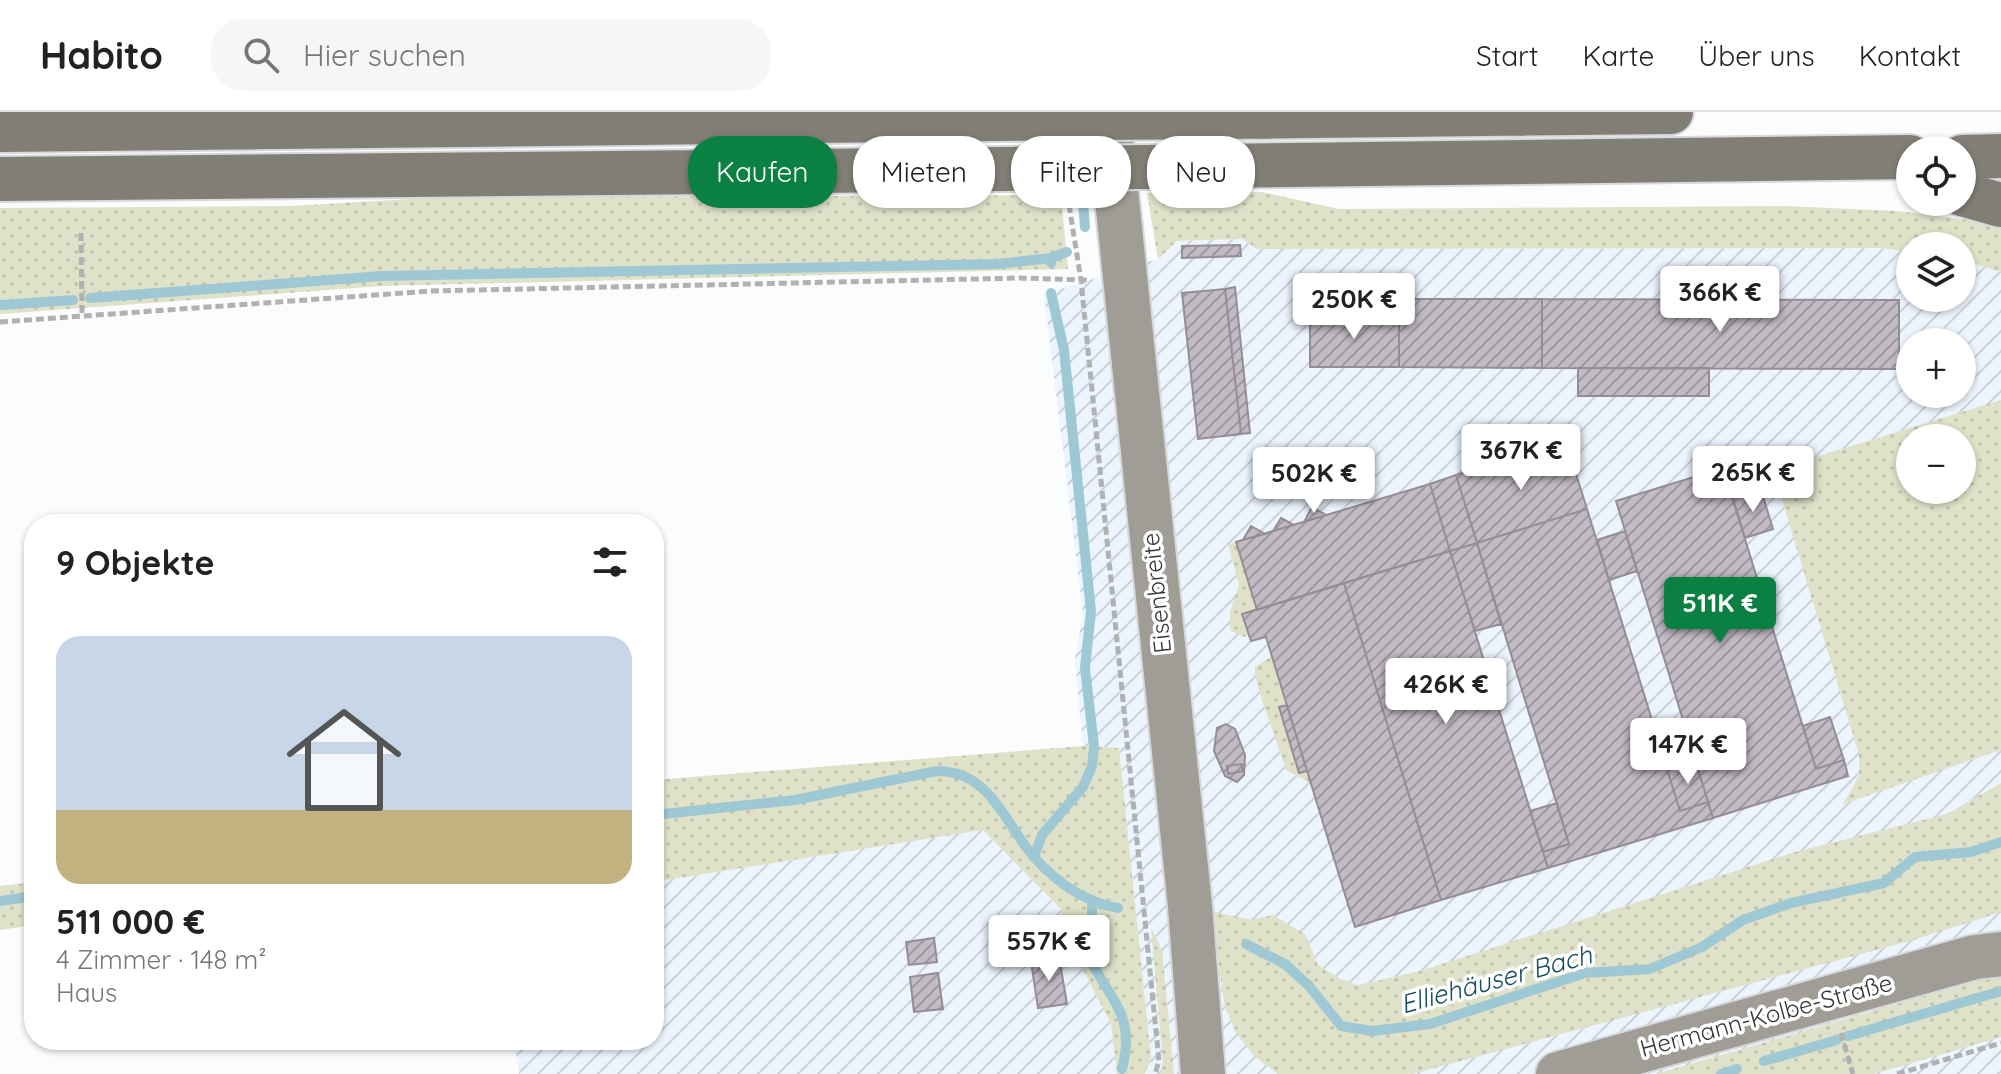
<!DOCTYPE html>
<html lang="de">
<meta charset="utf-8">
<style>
body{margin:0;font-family:Quicksand,sans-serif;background:#f6f6f6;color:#222;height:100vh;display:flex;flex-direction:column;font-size:30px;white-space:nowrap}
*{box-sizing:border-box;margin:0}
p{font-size:26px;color:#767676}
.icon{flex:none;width:44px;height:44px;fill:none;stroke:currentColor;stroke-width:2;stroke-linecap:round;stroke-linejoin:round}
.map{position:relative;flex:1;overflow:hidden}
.sheet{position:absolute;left:24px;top:402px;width:640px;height:536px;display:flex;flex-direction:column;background:#fff;border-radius:32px;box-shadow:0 2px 6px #0004}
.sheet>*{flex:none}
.guide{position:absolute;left:688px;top:24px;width:760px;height:72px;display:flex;gap:16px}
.tools{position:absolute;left:1896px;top:24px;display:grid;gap:16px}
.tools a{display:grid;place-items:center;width:80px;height:80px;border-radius:50%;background:#fff;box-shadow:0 2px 6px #0004;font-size:40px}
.price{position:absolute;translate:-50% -68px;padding:0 18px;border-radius:8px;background:#fff;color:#222;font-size:26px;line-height:52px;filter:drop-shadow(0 2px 4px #0008)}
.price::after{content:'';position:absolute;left:50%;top:48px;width:24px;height:18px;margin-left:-12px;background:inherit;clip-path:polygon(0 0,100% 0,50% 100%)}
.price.active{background:#0b8043;color:#fff}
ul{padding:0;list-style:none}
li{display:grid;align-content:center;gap:16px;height:424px;padding:0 32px}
li span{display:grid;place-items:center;height:248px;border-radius:24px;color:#555}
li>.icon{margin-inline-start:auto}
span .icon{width:144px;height:144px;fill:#fffc;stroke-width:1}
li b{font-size:34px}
h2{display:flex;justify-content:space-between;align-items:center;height:96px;padding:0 32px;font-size:34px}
.pill{padding:0 28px;border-radius:32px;background:#fff;box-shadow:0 2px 6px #0004;font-size:28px;line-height:72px}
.pill.active{background:#0b8043;color:#fff}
header{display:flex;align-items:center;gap:48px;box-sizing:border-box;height:112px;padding:0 40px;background:#fff;border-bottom:2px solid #e0e0e0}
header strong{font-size:38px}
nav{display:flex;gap:44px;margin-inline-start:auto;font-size:28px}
.search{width:560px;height:72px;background:#f6f6f6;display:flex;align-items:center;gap:20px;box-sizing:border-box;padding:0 28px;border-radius:32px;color:#767676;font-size:30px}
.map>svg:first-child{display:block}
.industrial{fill:url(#industrial-furrows);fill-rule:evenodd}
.grass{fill:url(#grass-dots);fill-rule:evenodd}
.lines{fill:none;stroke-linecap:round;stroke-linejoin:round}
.stream{stroke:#9fc8d5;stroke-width:10}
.building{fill:url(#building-hatch);stroke:#948d96;stroke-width:2}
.secondary-casing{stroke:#d6d8da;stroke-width:48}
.trunk-casing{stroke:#d6d8da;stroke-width:48}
.path{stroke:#afb1b3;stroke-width:5;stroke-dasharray:8 4;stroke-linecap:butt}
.secondary{stroke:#a09d96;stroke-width:44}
.trunk{stroke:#807e75;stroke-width:44}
.trunk-bridge-casing{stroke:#d6d8da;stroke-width:48;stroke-linecap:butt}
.trunk-bridge{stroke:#807e75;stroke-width:44}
.labels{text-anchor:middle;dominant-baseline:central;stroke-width:7;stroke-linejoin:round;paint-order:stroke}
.street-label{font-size:24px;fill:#33363a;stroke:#fff}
.water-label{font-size:26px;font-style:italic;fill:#174f5e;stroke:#fff}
</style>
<header>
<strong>Habito</strong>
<div class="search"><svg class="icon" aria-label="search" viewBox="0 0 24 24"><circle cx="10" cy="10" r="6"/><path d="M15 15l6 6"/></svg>Hier suchen</div>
<nav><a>Start</a><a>Karte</a><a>Über uns</a><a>Kontakt</a></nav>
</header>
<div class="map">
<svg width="2001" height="962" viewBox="0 0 2001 962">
<defs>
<pattern id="industrial-furrows" width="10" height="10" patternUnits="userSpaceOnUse" patternTransform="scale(2)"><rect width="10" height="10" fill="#ecf4fd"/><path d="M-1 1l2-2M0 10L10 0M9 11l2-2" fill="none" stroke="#cbd2da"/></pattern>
<pattern id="grass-dots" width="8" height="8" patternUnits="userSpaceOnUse" patternTransform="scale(2)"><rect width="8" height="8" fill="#dfe2c8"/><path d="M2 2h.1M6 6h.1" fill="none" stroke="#c0c2ad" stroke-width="1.8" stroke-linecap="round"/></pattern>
<pattern id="building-hatch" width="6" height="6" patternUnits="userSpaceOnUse" patternTransform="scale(2)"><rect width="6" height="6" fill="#c2bbc4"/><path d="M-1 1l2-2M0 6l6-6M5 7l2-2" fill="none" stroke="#9e99a0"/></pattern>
</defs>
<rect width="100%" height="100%" fill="#fafcfd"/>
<!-- industrial -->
<path class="industrial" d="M1242,127l15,10 624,-1 29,4v46h52v-38l39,12v802h-856l6,-16 -32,-310 -36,-2 -8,-87 8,-46 -39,-319 114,-35 19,-18zM1910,230h52v52h-52zM1910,326h52v52h-52z
M983,718l77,78 10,37 41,79 6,50h-598l-5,-34h140v-158z"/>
<!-- grass -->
<path class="grass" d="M1262,80l77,17 446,-3 112,5 80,10 24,8v43l-39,-12v-14h-52v6l-29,-4 -624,1 -15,-10 -65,2 -19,18 -11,-66z
M1061,83l7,74 -686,17 -382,28v-106l292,-2 152,-9z
M2001,288v350l-158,54 16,-28v-21l-86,-285zM1910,326h52v52h-52z
M1236,430l21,68 -14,4 6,21 -5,2 -14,-7v-18l9,-27 -11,-41z
M1272,544l39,127 -25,-13c-6,-22 -33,-87 -31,-103z
M1083,634l36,2 32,310 -6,16h-28l-6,-50 -41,-79 -10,-37 -77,-78 -329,52v-102z
M2001,671v129l-91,29 -498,133h-134l-24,-18 -18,-23 -11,-26 -15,-96 42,9 20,-5 33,19 13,31 22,14 18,6 62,-14 375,-119 152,-38z
M34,770v43l-34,5v-44z
M1151,816l11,22 12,124h-14l3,-12z
M2001,862v63l-127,37h-218z"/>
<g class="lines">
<!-- stream -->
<path class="stream" d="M1081,66l4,49
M1051,151v-5l16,-6
M90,186l292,-22 615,-12 54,-6
M0,193l73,-5
M654,703l141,-15 142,-29c54,0 67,52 97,86 23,26 51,45 84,51
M1034,745l8,-22 41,-48 9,-21 2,-20 -9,-78 6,-57 -27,-261 -13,-57
M0,789l34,-5
M1092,791v17l-8,25c19,52 54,63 38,124
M1246,832l39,20 24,22 32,40 31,5 58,-7 155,-51 65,-4 52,-22 41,-27 48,-17 93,-20 31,-26 56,-5 30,-10
M1848,924l153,-45
M1764,949l73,-21
M1721,962l16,-5"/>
</g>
<!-- building -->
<path class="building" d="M1240,133l1,11 -59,2v-12z
M1235,175l15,146 -9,1 -16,-145z
M1225,177l16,145 -43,5 -16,-146z
M1399,187h143v69l-143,-1z
M1542,187l357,1v69l-357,-1z
M1310,203h89v52h-89z
M1578,256h131v28h-131z
M1566,330l21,67 -110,34 -21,-68z
M1723,356l93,301 28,-9 4,16 -135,42 -97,-317z
M1456,363l21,68 -27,8 -20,-67z
M1430,372l20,67 -193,59 -21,-68z
M1761,378l12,39 -28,9 -12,-40z
M1312,395l14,8 -22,7z
M1587,397l93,302 28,-9 5,16 -165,50 -5,-16 26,-8 -92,-301z
M1281,406l13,7 -21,6z
M1251,414l14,8 -22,6z
M1625,419l12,40 -28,9 -12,-40z
M1477,431l24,81 -26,7 -25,-80z
M1450,439l98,317 -107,32 -97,-317z
M1344,471l97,317 -86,27 -89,-290 -15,4 -9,-27z
M1287,593l20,66 -8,2 -20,-66z
M1830,605l14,43 -28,9 -13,-43z
M1226,612l9,5 10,26 -1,20 -7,7 -12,-6 -11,-25 3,-23z
M1695,648l13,42 -28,9 -13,-42z
M1241,652l2,7 -15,3 -1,-8z
M1557,691l12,41 -26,8 -13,-41z
M934,826l3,24 -28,3 -3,-23z
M1059,845l8,47 -29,4 -7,-47z
M938,861l5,36 -29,3 -4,-35z"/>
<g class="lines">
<!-- secondary casing -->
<g class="secondary-casing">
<path id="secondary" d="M1108,0l82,794 13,168
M1558,962l417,-117 26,-3"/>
</g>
<!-- trunk casing -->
<g class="trunk-casing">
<path id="trunk" d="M1216,5l455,-5
M0,18l999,-11
M1962,45l39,-1
M1221,54l689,-9
M0,67l1004,-10
M1962,82l39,11"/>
</g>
<!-- path -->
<path class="path" d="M1069,93l12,75 78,781 -4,13
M81,121l1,82
M0,210l431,-31 589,-13 67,2
M1841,921l12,41
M1897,962l104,-31"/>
<!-- secondary -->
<use href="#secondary" class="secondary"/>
<!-- trunk -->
<use href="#trunk" class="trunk"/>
<!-- trunk-bridge casing -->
<g class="trunk-bridge-casing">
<path id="trunk-bridge" d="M999,7l217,-2
M1004,57l217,-3"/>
</g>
<!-- trunk-bridge -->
<use href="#trunk-bridge" class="trunk-bridge"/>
</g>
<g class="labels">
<!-- street labels -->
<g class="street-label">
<text transform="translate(1156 481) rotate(-96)">Eisenbreite</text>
<text transform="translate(1766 903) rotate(-15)">Hermann-Kolbe-Straße</text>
</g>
<!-- water labels -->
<g class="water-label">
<text transform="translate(1496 867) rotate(-15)">Elliehäuser Bach</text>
</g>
</g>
</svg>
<div class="tools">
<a><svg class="icon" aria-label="locate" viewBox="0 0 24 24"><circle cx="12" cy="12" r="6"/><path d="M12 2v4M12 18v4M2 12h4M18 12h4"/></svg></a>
<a><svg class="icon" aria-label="layers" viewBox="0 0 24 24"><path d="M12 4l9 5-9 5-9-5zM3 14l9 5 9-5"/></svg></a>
<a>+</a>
<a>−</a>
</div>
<b class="price" style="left:1720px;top:222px">366K €</b>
<b class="price" style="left:1354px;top:229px">250K €</b>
<b class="price" style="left:1521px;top:380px">367K €</b>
<b class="price" style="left:1753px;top:402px">265K €</b>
<b class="price" style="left:1314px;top:403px">502K €</b>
<b class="price active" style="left:1720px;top:533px">511K €</b>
<b class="price" style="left:1446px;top:614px">426K €</b>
<b class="price" style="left:1688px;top:674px">147K €</b>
<b class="price" style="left:1049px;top:871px">557K €</b>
<div class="guide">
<a class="pill active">Kaufen</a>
<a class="pill">Mieten</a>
<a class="pill">Filter</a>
<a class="pill">Neu</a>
</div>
<section class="sheet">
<h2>9 Objekte<svg class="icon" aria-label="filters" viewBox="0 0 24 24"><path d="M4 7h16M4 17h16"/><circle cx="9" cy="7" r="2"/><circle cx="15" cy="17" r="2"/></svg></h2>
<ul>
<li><span style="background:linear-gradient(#c9d6e8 70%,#c2b280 0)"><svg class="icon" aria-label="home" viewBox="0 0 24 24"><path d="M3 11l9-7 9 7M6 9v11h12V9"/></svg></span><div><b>511 000 €</b><p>4 Zimmer · 148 m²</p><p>Haus</p></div></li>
</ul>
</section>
</div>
